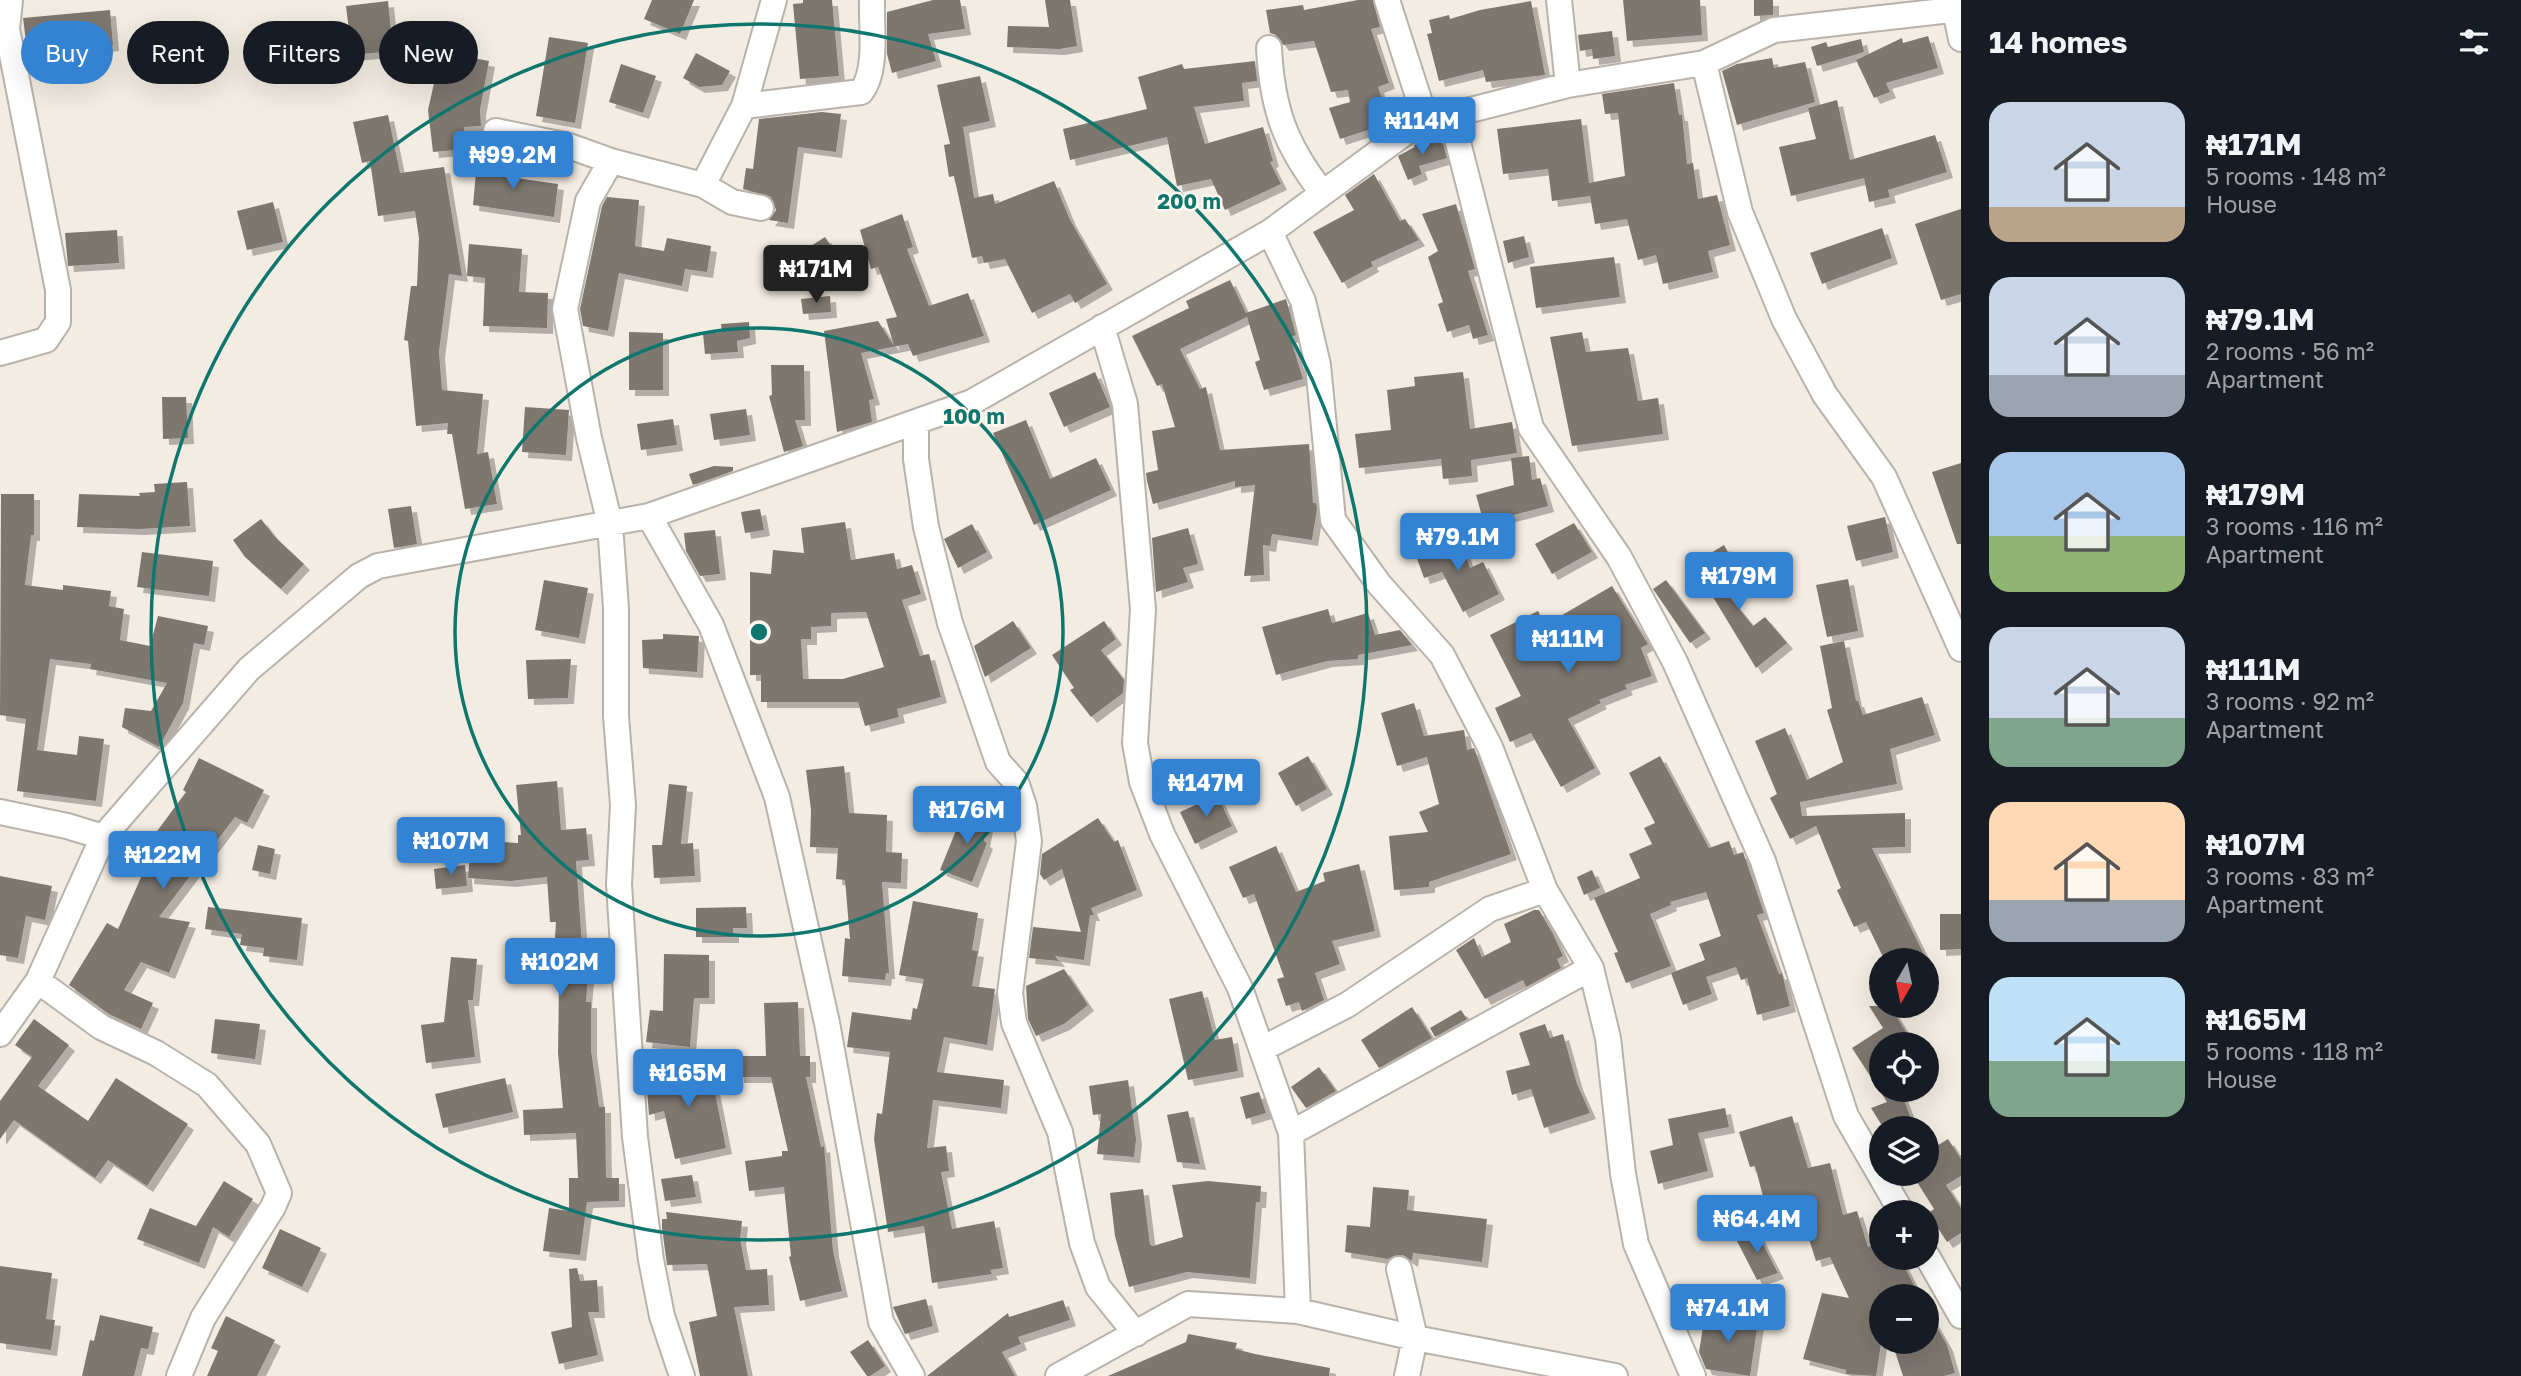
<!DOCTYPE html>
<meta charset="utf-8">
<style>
body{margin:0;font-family:"Golos Text",sans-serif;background:#20242c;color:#f1f3f6;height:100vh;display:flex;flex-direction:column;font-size:26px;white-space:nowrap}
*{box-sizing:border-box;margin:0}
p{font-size:23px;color:#9ea1a6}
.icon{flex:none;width:38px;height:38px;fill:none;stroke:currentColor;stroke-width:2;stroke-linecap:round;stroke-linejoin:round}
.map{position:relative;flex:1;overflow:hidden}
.panel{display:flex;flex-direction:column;background:#171b24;width:560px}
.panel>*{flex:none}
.banner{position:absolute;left:21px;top:21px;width:665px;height:63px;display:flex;gap:14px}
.needle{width:46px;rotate:189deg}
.controls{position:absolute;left:1869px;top:948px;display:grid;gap:14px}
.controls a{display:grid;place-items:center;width:70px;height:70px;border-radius:50%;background:#171b24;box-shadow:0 7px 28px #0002;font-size:35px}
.price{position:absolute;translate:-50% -60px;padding:0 16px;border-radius:7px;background:#3482d2;color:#fff;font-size:23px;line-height:46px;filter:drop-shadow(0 2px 4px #0008)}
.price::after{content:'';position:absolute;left:50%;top:42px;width:21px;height:16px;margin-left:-10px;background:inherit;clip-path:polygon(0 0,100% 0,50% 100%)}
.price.selected{background:#222;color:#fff}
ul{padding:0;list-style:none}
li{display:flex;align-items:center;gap:21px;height:175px;padding:0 28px}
li span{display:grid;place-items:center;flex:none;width:196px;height:140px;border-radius:21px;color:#555}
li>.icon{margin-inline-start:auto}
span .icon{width:84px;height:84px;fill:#fffc;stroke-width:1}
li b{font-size:30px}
h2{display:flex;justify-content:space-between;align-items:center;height:84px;padding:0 28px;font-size:30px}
.chip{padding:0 24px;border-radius:32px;background:#171b24;box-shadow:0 7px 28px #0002;font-size:24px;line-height:63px}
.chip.selected{background:#3482d2;color:#fff}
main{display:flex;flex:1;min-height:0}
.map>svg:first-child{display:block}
.building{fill:#7e776f;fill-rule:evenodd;filter:url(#shadow)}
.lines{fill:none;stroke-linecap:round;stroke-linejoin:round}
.minor-casing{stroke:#b9b2aa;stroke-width:28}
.minor{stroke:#fff;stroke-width:24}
.ring{fill:none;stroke:#0f766e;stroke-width:3.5}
.centre{fill:#0f766e;stroke:#fff9f2;stroke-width:3.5}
.ring-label{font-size:21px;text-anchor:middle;font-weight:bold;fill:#0f766e;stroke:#fff9f2;stroke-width:5;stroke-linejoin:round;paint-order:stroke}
</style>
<main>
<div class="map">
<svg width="1961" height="1376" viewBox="0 0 1961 1376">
<defs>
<filter id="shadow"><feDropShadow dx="6" dy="6" stdDeviation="0" flood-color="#0004"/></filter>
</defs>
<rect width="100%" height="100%" fill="#f3ece2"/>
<!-- building -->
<path class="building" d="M652,0h42l-14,34 -36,-15z
M803,0h29l7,76 -39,3 -7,-75 10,-1z
M933,0h27l5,29 -37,5 8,27 -44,12 -5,-19v-42z
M1045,0h25l7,46 -18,3 -52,-2 1,-21 41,1z
M1358,0h15l7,27 -9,2 18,54 -11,4 12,36 -50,16 -11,-31 21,-6 -2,-12 -17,2 -17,-51 -31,4 -7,-10 -6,-2 -4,-23 37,-5 1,5z
M1623,0h77l2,35 -75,6z
M1754,0h19v15l-19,1z
M388,1l5,50 -41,4 -6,-49z
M1531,1l14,74 -59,7 -3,-12 -44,11 -12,-47 5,-1 -3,-13 20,-5 1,4 30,-9z
M110,10l3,35 -85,12 -5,-39z
M1612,31l3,25 -22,3 -1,-10 -12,2 -2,-16z
M1928,36l10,32 -52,15 4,9 -16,6 -18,-38 46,-22 1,5z
M549,37l39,6 -13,80 -39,-7z
M1861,39l3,13 -47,14 -6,-19 15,-5 2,5z
M441,52l48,9 -9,49 1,16 -17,1 2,22 -33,3 -5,-42z
M696,53l34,18 -8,14 -23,2 -16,-9z
M1772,58l2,10 31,-6 10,40 -78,23 -15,-54 15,-7z
M1255,61l2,20 -15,2 2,18 -50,6 11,37 58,-17 10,34 -3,1 11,22 -56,26 -14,-31 -34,7 -10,-49 -97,23 -7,-31 84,-20 -9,-32 44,-13 2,5z
M621,64l35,12 -13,37 -34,-11z
M980,76l10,45 -27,6 11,71 19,-4 2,10 59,-23 16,39 37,64 -32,19 -5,-9 -38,19 -27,-54 -21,4 -2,-7 -10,2 -18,-82 -5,1 -5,-32 6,-1 -13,-59z
M1674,83l5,32h3l5,49 6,-1 5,36 19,-4 13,50 -22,6 5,21 -50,12 -7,-29 -18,5 -11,-41 -32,5 -5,-28 -38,5 -4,-32 -45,5 -6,-45 84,-10 8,64 36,-7 -7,-63 -13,1 -3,-20z
M1837,100l13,60 85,-25 12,37 -59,18 2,7 -21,5 -5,-24 -73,18 -12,-49 37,-8 -8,-31z
M822,112l19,2 -5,38 -38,-5 -10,76 -19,-3 7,-10 -5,-13 -28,-8 3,-21 7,1 6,-50z
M388,115l12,58 44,-6 18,109 -13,-2 -10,78 3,38 41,4 -6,60 11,-2 9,52 -32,5 -13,-75h-5l1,-11 -32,3 -8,-85 -4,-1 7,-54h6l2,-48 -4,-27 -37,5 -8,-55 -8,2 -9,-41z
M1441,137l6,21 -28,8 3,8 -14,6 -10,-24 17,-9 -1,-2z
M477,162l33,3 -1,12 49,7 -4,33 -81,-12z
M1374,174l26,47 5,-2 14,21 -48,22 2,4 -31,17 -29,-51 41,-22 -9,-15z
M607,197l32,3 -4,46 29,5 3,-13 44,8 -4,26 -22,-3 -3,17 -63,-13 -11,58 -25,-5 -3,-17 22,-103z
M273,202l10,40 -36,8 -10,-39z
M1456,204l19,65 -7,2 20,64 -15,4 -4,-14 -22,7 -9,-28 5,-2 -15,-45 10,-6 -16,-37z
M1961,209v85l-20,6 -26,-76z
M902,214l11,33 -6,2 22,57 39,-13 16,43 -71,20 -5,-12 -47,9 13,46 -5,1 3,22 -35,10 -13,-101 54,-10 16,25 -8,-27 11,-2 -19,-50 -7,2 -11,-39z
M1882,228l10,30 -70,26 -12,-31z
M117,230l2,33 -51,3 -3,-33z
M1524,236l5,21 -21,6 -5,-22z
M825,237l11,16 -22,15 -11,-17z
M469,244l53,5 -3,43 29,1 -1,35 -64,-2 2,-48 -18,-2z
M1614,257l6,40 -84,11 -6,-41z
M1230,280l16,33 40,-14 10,36 -6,2 13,42 -39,11 -9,-28 5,-2 -13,-43 -67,32 20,40 6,-2 14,63 89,-6 4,59h3l1,6 -5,31 -40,-6 -2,12 -7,-1 1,30 -20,1 11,-91 -20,2v-6l-82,23 -6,-23 -1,-8 12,-3 -6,-39 23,-4 -13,-43 -5,2 -25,-50 57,-28 -3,-7z
M830,296l1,16 -28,2 -2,-15z
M749,322l1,16 -13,3 1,11 -33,2 -2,-20 19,-2 -1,-8z
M629,332l34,1v57h-34z
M1582,332l4,20 42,-4 10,53 20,-3 5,36 -91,12 -22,-109z
M771,365h33l1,55h-10l8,26 -19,6 -15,-56 3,-1z
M1095,372l15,35 -46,20 -15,-34z
M1463,372l7,57 42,-7 5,31 -46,7 1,16 -29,3 -2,-20 -82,9 -4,-34 36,-4 -4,-40 28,-4 -1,-9z
M162,397h24l2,41 -25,1z
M525,407l44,3 -3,45 -44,-3z
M746,409l4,26 -36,5 -4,-26z
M673,419l4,26 -36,5 -4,-26z
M1026,420l24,59 46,-21 15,32 -77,35 -41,-92z
M1529,456l3,24 8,-2 8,28 -64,17 -8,-28 38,-10 -3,-27z
M1961,463v81h-4l-25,-72z
M714,466l19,1v4l-40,14 -4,-11z
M187,482l3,44 -50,3 -63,-2 2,-33 61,2 -1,-3 16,-1 -1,-8z
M1,494h33v41h-3l-6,50 38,5v-5l48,6 -2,15 15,3 -4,31 30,6 8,-30 50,10 -4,19 -10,-2 -11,60 -24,44 -37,-20 3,-19 26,3 16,-28 -77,-14 1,-5 -41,-5 -13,91 40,5 2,-19 25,3 -8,62 -79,-10 9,-72 -26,-4z
M411,506l6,38 -23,4 -6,-39z
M760,509l4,21 -19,3 -4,-21z
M1885,517l8,35 -37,9 -9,-35z
M261,519l14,18 29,27 -23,25 -36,-32 -12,-17z
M845,522l6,38 43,-7 3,16 15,-4 9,29 -19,6 18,56 9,-2 12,43 -44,12 2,8 -34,9 -7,-24h-97v-27h-11v-103l21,2 2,-24 31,3 -3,-25zM866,612l18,55 -41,12h-40l-2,-40h10v-12l20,-1v-13z
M1574,523l18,29 -40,22 -17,-30z
M972,524l15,28 -29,16 -14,-29z
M1188,528l10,36 -15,4 5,14 -32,10 -4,-54z
M715,530l5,44 -20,2 -14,-25 -2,-18z
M1459,538l11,30 13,-6 16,32 -36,18 -21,-40 -18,6 -9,-25z
M1724,545l9,16 -22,13 42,52 12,-9 22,26 -31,25 -63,-104z
M142,552l71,9 -4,35 -72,-9z
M1848,579l10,52 -31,6 -11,-52z
M544,580l44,8 -9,50 -44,-8z
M1666,580l39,53 -15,10 -37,-54z
M1612,586l36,58 -7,4 11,28 -27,9 2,4 -28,11 2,3 -33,16 27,49 -34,19 -30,-54 -21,9 -15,-34 26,-12 -31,-61 48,-24 7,14z
M1328,609l4,14 36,-10 7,22 25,-5 12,15 -54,10v4l-31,2 -51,14 -14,-48z
M1013,621l18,27 -46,29 -11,-31z
M1104,621l12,18 -15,11 23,30 -1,13 -32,24 -21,-27 4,-2 -22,-33z
M663,634l36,2 -2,36 -54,-4 -1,-28 21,-1z
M1844,641l12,60h2l5,14 59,-18 13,38 -45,14 7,35 -97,18 2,14 103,-3v34l-33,1 55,113h-42l-19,-39 -12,5 -17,-37 4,-2 -25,-62 -26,13 -20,-41 7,-4 -22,-53 30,-13 22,52 36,-18 -16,-52 5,-2 -12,-62z
M571,659l-3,39 -40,1 -2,-39z
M1414,703l10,33 40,-6 3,20 7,-2 2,5 35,101 -82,28v5l-35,3 -5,-54 39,-4 -9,-20 20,-8 -12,-47 -30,9 -16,-53z
M1308,756l19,33 -31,17 -18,-33z
M1660,756l49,92 20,-7 5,14 9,-3 21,61 -7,2 22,59 3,-1 8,33 -33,9 -10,-37 -6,2 -5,-13 -30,10 6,17 -29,11 -12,-32 34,-13 -6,-16 22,-8 -15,-44 -36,10 1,3 -21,9 21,52 -45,17 -12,-30 4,-1 -24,-54 46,-20 -11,-24 23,-10 -8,-16 11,-5 -26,-50z
M199,758l65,32 -17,33 -12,-6 -76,100 31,5 -21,51 -28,-11 -17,28 29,13 -12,26 -32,-15 -40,-29 38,-62 11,6 25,-56 -11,-8 54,-73 -3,-2z
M844,766l5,47 38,2 -1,37 16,1 -1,30 -19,-1 7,91h-3l-1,7 -43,-4 3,-38 5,1 -5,-59 -9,-1 2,-31 -28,-1 1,-37 -5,-40z
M557,781l4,49 25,-2 3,32 -13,1 6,84h8l-4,57h5v48l8,57h6l1,71h13v23l-32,1 -7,53 -37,-4 6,-43 20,3v-33h9l-2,-45 -52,2 -1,-25 40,-2 -5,-55 1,-69 -7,-1 4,-61h-6l-3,-45 -37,4 -42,-3 3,-38 47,3v-8h3l-5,-50z
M669,784l18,2 -6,58 12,-1 2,33 -41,2 -2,-33h10z
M1217,795l15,31 -37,18 -15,-32z
M959,811l30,5 -5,25 3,2 -15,39 -32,-12 15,-37z
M1098,818l16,24 4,-2 19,50 -46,18 3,7h-4l-6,45 -29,-4 4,5 -30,-3 4,-31 48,5 -19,-63 -18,11 -4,-6 2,-20z
M258,845l17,4 -5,25 -18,-4z
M1276,846l20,46 29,-11 -2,-8 36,-9 16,67 -43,10 8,23 -25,9 9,27 -22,11 -3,-9 -13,4 -9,-27 7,-2 -30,-83 -11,4 -14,-31z
M465,865l2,21 -31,3 -2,-20z
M1592,870l8,18 -16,7 -7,-18z
M0,876l52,10 -7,34 -19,-4 -8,42 -18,-3z
M913,901l65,12 -6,37 6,1 -6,35 23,3 -8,56 -43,-8 -7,35 67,8 -3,28 -68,-8 -6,48 19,-2 3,25 -8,1 11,57 42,-8 9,47 -13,2 2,4 -60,9 -8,-57 -36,6 -14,-93 3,-26 5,1 8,-62 -43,-5 5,-35 59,8 2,-12 4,1 7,-30 -25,-4z
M208,907l94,11 -5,42 -34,-4 1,-8 -24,-3 2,-11 -37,-5z
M746,907l1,21h-14v9h-37v-29z
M1534,910h5l14,24 10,22 -6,3 4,9 -35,19 -3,-7 -38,19 -29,-49 18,-12 8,19 29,-15 -7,-18z
M1940,914h21v35l-21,1z
M664,954l45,1v43h-15l-4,49 -44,-5 4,-32 13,1z
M451,957l26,2 -4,41h-5l7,57 -49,6 -5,-38 23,-3z
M1064,969l24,36 -24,19 -28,12 -8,-17 -2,-33z
M1202,991l13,49 17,-3 6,34 -50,9 -19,-81z
M798,1002l2,54h10v21h-4l15,70 3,-1 9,105 9,40 -42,10 -11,-44 2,-1 -7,-69 -35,4 -4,-30 37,-5v-5h6l-17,-74h-33v-21h28l-2,-53z
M1869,1006h21l24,39h-33v45h19l15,39h-31l-13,-21 16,-6 -35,-54 31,-20z
M1412,1007l20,31 -53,30 -18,-28z
M1461,1010l6,9 -32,18 -5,-9z
M34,1019l35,26 -31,41 50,35 28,-43 72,46 -41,62 -39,-26 -13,18 -81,-58 -14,19v-38l32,-44 -17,-12z
M215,1019l45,5 -5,35 -44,-6z
M1545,1024l5,14 13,-4 14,50 13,29 -46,15 -13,-39 -19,6 -6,-24 24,-6 -11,-32z
M709,1063l17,85 -51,11 -11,-48 -15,4 -3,-38z
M1319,1067l17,24 -30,17 -15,-21z
M505,1078l8,34 -70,16 -8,-34z
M1128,1080l8,59 -2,18 -37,-3 4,-40 -8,1 -4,-29z
M1259,1092l7,21 -20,6 -6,-22z
M1725,1108l4,19 -31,6 10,38 -50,13 -8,-33 23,-6 -5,-26z
M1188,1111l12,53 -23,-2 -10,-47z
M1792,1116l16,52 22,-5 13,52 14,-4 11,36 13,-6v17h19l20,39h-39v47l-5,32 -30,-2v-4l-43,-11 19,-66 27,5 -19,-41 -14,4 -17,-53 -31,7 -13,-49 -5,1 -11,-35z
M1948,1139l13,20v17l-15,9 15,23v25l-14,9 -19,-29 6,-4 -22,-35h15v-22z
M692,1175l4,22 -31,4 -4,-22z
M224,1181l29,18 -24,38 -16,-10 -14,36 -62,-24 13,-31 46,18z
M1208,1181l53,5 -1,16h-4l-6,76 -63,-6 -58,15 -14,-51 -5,-43 33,-4 7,56 3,1 30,-9 -11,-52z
M1373,1187l36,3 -2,20 80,9 -5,43 -69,-9 -1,8 -9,-6 -15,4 -43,-7 2,-27 23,2z
M666,1212l76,9 -2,18 6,31 21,-1 2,36 -35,2 14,69h-48l-11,-54 28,-6 -10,-52 -40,1 -5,-37v-9h5z
M280,1229l41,19 -19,39 -40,-19z
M1755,1229l23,44 -21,7 -21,-41z
M0,1266l52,7 -6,46 9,1 -4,30 -51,-7z
M577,1268l3,13 17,-1 2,32h-11l10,43 -39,9 -8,-32 21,-5 -3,-58z
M926,1299l7,27 -28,8 -12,-27z
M1063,1300l7,20 -52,17 3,7 -19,8 13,24h-88l81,-63 1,4z
M1927,1310l20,35 8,28 -11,3h-41l-11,-34h35z
M1705,1314l53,8 -8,54 -44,-7 -7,-17z
M100,1315l53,12 -5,22 -7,-1 -7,28h-52l8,-36 4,1z
M226,1316l49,24 -18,36h-50l11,-25 -7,-3z
M1188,1334l49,9 -2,6 20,5 75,14 -1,8h-221l78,-34z
M868,1340l17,26 -15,10h-3l-17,-24z"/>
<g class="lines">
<!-- minor casing -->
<g class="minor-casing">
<path id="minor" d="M1387,0l38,118
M1559,0l9,85
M1955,10l6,29
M1269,48c3,60 16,97 53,144
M1704,63l36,149 44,107 41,76 59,82 77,172
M744,106l117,-14c17,-21 10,-65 11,-92
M1451,115l80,313 88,129 56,105 88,199 83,255 56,97
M496,131l73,15 42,15 92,24 29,17 29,6
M611,161l-23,40 -23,108 24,129 21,86 6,84v108l7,89 -4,79 16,253 16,123 11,56 20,60
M703,185l41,-79 30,-106
M1270,232l33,69 15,64 15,155 46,64 63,71 48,92 55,143 46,78 17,70 15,136 13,70 57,132
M1102,327l23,77 18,205 -8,134 7,39 20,52 78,154 51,145 7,178
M0,353l46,-13 12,-18v-32l-51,-261 3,-29
M916,424v35l10,68 24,96 48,139 18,20 8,24 5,35 -19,152 4,30 46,109 22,111 16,44 38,47
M649,516l62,109 66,172 50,226 54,299 31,54
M0,812l67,14 36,11
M38,981l63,46 55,26 51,32 51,59 21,49 -6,14 -70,111 -24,58
M0,1034l38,-53 65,-144 146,-168 110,-93 19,-10 271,-50 323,-114 298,-170 155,-114 26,-3 117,-30 136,-22 70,-33 187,-21
M1262,1049l85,-44 143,-96 55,-19
M1291,1133l300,-165
M1927,1256l34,60
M1399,1269l16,69 -8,38
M1058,1376l130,-72 110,7 117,27 200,38"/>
</g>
<!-- minor -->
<use href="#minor" class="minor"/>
</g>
<!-- distance rings -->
<g class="ring">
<circle cx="759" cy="632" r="304"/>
<circle cx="759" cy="632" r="608"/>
</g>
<circle cx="759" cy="632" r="10" class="centre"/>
<g class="ring-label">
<text x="1189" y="209">200 m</text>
<text x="974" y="424">100 m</text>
</g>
</svg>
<div class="controls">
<a><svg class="needle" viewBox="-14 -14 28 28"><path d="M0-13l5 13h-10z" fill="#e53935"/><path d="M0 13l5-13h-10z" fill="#9ea1a6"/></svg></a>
<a><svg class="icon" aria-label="locate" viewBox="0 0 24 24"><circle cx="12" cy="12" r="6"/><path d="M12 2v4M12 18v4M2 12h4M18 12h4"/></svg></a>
<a><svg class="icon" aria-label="layers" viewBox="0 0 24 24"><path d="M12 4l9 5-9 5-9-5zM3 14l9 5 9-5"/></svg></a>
<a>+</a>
<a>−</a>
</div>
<b class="price" style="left:1422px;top:157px">₦114M</b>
<b class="price" style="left:513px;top:191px">₦99.2M</b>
<b class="price selected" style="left:816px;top:305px">₦171M</b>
<b class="price" style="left:1458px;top:573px">₦79.1M</b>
<b class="price" style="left:1739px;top:612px">₦179M</b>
<b class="price" style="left:1568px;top:675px">₦111M</b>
<b class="price" style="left:1206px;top:819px">₦147M</b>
<b class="price" style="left:967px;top:846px">₦176M</b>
<b class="price" style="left:451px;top:877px">₦107M</b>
<b class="price" style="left:163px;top:891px">₦122M</b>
<b class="price" style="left:560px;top:998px">₦102M</b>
<b class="price" style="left:688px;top:1109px">₦165M</b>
<b class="price" style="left:1757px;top:1255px">₦64.4M</b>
<b class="price" style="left:1728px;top:1344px">₦74.1M</b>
<div class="banner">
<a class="chip selected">Buy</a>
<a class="chip">Rent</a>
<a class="chip">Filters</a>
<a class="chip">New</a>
</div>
</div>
<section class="panel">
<h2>14 homes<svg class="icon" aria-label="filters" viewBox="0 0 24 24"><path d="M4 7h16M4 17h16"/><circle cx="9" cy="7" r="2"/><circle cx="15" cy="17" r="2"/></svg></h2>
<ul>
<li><span style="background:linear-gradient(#c9d6e8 75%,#b9a48a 0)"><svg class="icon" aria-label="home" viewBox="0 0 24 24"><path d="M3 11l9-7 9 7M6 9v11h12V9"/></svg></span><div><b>₦171M</b><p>5 rooms · 148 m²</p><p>House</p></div></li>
<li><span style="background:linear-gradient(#c9d6e8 70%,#9aa5b1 0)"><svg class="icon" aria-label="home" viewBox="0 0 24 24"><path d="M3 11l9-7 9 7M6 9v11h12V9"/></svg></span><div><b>₦79.1M</b><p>2 rooms · 56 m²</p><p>Apartment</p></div></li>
<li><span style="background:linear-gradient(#a9c7e8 60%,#8fb573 0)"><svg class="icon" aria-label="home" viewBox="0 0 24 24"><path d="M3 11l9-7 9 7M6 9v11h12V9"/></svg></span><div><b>₦179M</b><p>3 rooms · 116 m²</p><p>Apartment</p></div></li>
<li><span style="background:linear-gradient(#c9d6e8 65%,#7fa58c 0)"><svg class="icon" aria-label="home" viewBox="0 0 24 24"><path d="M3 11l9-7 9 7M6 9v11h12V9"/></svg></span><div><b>₦111M</b><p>3 rooms · 92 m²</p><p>Apartment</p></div></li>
<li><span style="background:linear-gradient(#ffd9b3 70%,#9aa5b1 0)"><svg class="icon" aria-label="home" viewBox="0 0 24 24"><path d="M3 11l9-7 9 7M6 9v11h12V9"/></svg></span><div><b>₦107M</b><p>3 rooms · 83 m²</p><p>Apartment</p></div></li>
<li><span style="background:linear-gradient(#bfe0f5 60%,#7fa58c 0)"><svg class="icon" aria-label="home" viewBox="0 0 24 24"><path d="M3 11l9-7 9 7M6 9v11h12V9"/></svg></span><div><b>₦165M</b><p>5 rooms · 118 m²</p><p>House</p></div></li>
</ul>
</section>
</main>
